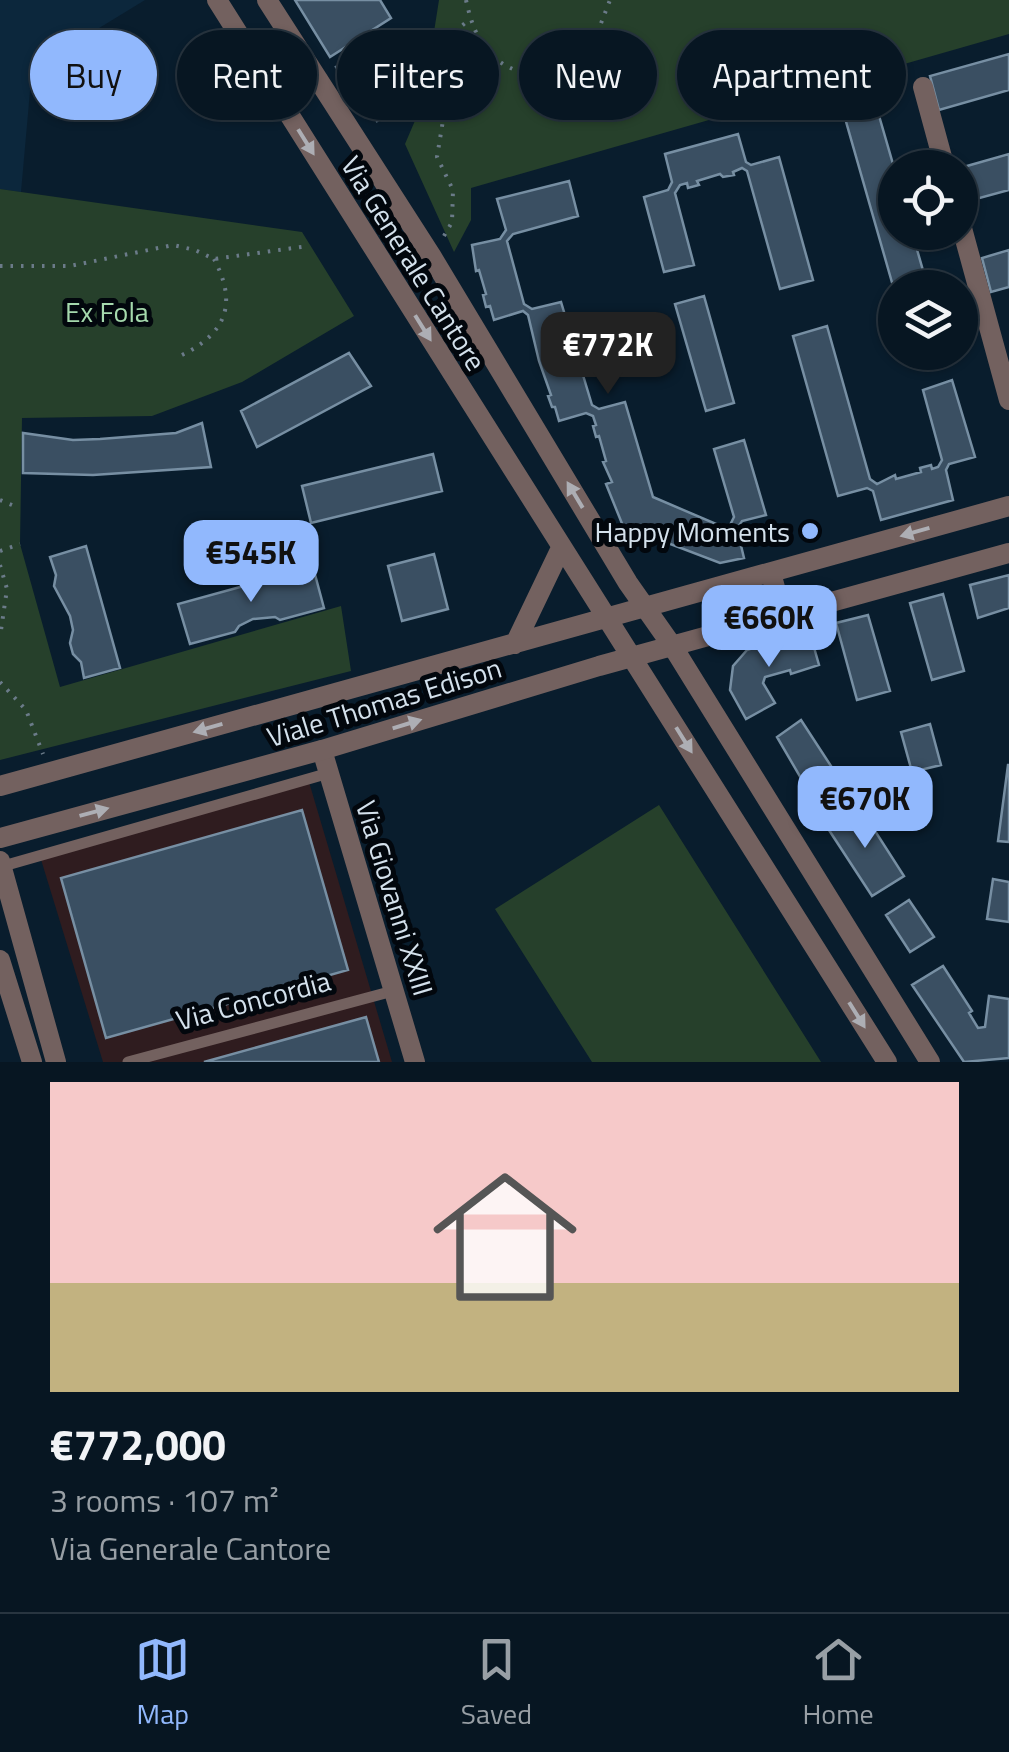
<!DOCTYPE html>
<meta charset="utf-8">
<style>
body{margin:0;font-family:"Titillium Web",sans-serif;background:#15232f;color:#f1f3f6;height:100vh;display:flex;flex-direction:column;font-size:38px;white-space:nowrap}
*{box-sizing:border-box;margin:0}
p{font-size:32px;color:#989fa5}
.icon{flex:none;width:55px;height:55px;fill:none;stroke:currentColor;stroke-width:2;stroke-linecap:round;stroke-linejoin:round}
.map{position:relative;height:1062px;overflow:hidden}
.panel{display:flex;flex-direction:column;background:#071622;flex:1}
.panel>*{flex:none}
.top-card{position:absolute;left:30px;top:30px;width:950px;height:90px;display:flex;gap:20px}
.fabs{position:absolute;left:878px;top:150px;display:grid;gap:20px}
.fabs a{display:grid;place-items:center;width:100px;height:100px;border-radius:50%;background:#071622;box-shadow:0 2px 8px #0004,0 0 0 2px #283540;font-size:50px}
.price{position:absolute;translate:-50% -85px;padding:0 22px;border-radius:20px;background:#91b8fd;color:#111;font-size:32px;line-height:65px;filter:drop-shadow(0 2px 5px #0008)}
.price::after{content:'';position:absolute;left:50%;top:60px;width:30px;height:22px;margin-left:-15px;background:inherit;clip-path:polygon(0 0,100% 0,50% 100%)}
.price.selected{background:#222;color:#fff}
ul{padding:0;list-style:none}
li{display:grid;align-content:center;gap:20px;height:530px;padding:0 50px}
li span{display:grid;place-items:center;height:310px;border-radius:0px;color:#555}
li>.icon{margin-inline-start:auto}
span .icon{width:180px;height:180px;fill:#fffc;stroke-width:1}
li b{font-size:42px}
.tag{padding:0 35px;border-radius:45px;background:#071622;box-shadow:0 2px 8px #0004,0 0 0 2px #283540;font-size:35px;line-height:90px}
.tag.selected{background:#91b8fd;color:#111}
.dock{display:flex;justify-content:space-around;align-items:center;height:140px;border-top:2px solid #283540;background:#071622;font-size:28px;color:#989fa5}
.dock a{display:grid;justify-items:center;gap:5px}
.dock .selected{color:#91b8fd}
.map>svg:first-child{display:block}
.built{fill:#0c273c}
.industrial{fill:#2f1c1f}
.green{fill:#26402b}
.building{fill:#3a4f62;stroke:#778fa3;stroke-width:2.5}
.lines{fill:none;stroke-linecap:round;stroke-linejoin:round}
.path{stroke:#6b7b89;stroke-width:4;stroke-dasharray:2.5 8;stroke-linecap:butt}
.service{stroke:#73615f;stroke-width:11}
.minor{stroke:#73615f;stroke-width:20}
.tertiary{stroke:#73615f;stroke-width:20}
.oneway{fill:#adaeb4}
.poi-dot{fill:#91b8fd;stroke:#02070d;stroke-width:4}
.labels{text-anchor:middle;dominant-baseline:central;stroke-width:10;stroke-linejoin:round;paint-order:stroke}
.street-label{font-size:28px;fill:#d4e1ec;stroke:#02070d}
.park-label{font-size:28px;fill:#a5d9ad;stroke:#02070d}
.poi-label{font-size:28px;fill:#d4e1ec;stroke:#02070d;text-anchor:end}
</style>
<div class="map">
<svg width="1009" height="1062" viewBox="0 0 1009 1062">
<rect width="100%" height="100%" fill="#091d2d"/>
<!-- built -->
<path class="built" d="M0,0h145l-113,69 -11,123 -21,-3z"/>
<!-- industrial -->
<path class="industrial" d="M309,782l83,280h-289l-64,-209z"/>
<!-- green -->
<path class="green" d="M439,0h570v34l-538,154v32l-17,32 -49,-108 18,-42z
M0,189l302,43 52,84 -112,66 -90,34 -130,2 -2,126 40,143 281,-81 10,65 -351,89z
M659,805l162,257h-229l-97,-153z"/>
<!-- building -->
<path class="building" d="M295,0h85l11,18 -61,39z
M367,47l12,20 -31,20 -12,-20z
M1009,54v36l-70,20 -9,-34z
M387,73l12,19 -11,6 7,12 -18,11 -19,-30z
M873,95l22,76v61h17l16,56h-33v5l-54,-189z
M738,134l8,28 5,3 28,-8 34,123 -33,9 -33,-118 -5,-3 -9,4 1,3 -11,2 -3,-3 -23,7 2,4 -11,3 -1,-5 -7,2 -5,8 19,72 -30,7 -20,-75 24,-7 4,-8 -7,-28z
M1009,154v36l-44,12 -5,-34z
M569,181l9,35 -65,18 -6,7 17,63 8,5 29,-7 31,103 7,4 26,-7 28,95 70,30 7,-2 4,-8 -20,-68 30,-9 22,75 -24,6 -5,8 7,29 -24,5 -97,-37 -17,-42 6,-2 -9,-20 3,-1 -7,-25 -3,1 -3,-11 3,-1 -3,-9 -7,-3 -27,8 -4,-14h-3l-4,-11 3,-1 -12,-34 -11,-46 -5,-4 -29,9 -4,-14 -4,1 -3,-12 3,-1 -7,-24 -3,1 -4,-26 28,-6 6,-9 -9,-31z
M1009,250v37l-18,5 -9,-34z
M704,296l30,107 -28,8 -31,-107z
M827,326l43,153 7,5 18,-9 1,4 25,-7 -1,-4 11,-3 1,4 6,-2 4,-7 -19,-70 29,-10 23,77 -26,7 -3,6 7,30 -72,20 -8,-29 -6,-3 -29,8 -45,-160z
M349,353l22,33 -114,61 -16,-36z
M202,423l9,44 -118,8 -70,-2v-40l50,7 27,-1 76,-6z
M433,454l9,37 -131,32 -9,-37z
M86,546l34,122 -36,10 -3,-16 -8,-8 -3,-11 3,-13 -3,-14 -16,-30 2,-11 -6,-18z
M434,554l14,55 -46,12 -14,-55z
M313,567l11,41 -44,12 -5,-3 -22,2 -14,7 -4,6 -45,12 -12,-40z
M1009,575v33l-31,10 -8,-33z
M943,594l21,77 -32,9 -22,-77z
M868,615l22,76 -33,9 -21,-77z
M809,630l10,35 -28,9 -1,-4 -25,7 -2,6 12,20 -29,16 -16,-29 3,-24 14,-16z
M801,720l43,66 -28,18 -39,-67z
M930,724l11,41 -29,7 -11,-40z
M1008,765h1v77l-11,-1z
M859,806l45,70 -32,20 -45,-69z
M302,810l46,160 -242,68 -45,-160z
M993,879l16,3v40l-22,-3z
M909,900l25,37 -24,15 -24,-37z
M943,966l29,45 -3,2 9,15 7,-1 4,-31 20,3v59l-45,4 -52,-77z
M366,1017l13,45h-175z"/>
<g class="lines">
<!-- path -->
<path class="path" d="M466,0c13,61 39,72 96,82l28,-30 20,-52
M444,236l8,-14 1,-32 -16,-33 21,-128 12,-10
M0,266h70l103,-21 22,5 19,9 94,-13
M182,355c44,-22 56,-51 32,-96
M0,500l12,5
M0,551l20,-7
M0,565l7,24 -7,48
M0,682l26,28 17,44"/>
<!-- service -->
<path class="service" d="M0,867l329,-94
M128,1062l265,-71"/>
<!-- minor -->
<path class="minor" d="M923,87l22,81
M960,221l49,179
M322,750l93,312
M0,861l56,201
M0,960l32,102"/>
<!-- tertiary -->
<path class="tertiary" d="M217,0l670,1062
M267,0l165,257 196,326 45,64 257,415
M771,573l12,44
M515,644l46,-96
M0,786l1009,-280
M0,838l322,-88 277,-84 410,-113"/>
</g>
<!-- one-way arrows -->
<defs><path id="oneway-solid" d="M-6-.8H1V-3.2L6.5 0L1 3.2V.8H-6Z" transform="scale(2.5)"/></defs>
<g class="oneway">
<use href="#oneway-solid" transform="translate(306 142) rotate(58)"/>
<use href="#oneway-solid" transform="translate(423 328) rotate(58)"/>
<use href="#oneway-solid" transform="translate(575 495) rotate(-121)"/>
<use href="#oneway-solid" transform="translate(915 532) rotate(164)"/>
<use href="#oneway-solid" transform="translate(407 724) rotate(-17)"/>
<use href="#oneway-solid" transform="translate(208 728) rotate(164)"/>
<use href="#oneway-solid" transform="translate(684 740) rotate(58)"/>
<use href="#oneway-solid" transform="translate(94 812) rotate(-15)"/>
<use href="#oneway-solid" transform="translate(857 1015) rotate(58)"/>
</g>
<!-- markers -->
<circle class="poi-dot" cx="810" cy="531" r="10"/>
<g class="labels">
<!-- street labels -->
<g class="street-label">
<text transform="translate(414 263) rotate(58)">Via Generale Cantore</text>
<text transform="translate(384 702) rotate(-17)">Viale Thomas Edison</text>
<text transform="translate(395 898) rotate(73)">Via Giovanni XXIII</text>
<text transform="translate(253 1000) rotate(-15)">Via Concordia</text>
</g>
<!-- park labels -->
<g class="park-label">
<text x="107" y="311">Ex Fola</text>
</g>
<!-- poi labels -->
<g class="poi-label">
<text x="790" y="531">Happy Moments</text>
</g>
</g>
</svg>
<div class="fabs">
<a><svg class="icon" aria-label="locate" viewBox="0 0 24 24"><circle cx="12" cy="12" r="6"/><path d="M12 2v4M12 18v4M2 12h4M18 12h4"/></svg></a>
<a><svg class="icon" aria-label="layers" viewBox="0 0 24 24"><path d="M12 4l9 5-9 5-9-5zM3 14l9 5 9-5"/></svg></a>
</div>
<b class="price selected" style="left:608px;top:397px">€772K</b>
<b class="price" style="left:251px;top:605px">€545K</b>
<b class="price" style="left:769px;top:670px">€660K</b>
<b class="price" style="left:865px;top:851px">€670K</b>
<div class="top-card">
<a class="tag selected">Buy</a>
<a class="tag">Rent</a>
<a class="tag">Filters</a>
<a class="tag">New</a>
<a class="tag">Apartment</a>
</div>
</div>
<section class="panel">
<ul>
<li><span style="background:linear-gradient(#f6c9c9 65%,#c2b280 0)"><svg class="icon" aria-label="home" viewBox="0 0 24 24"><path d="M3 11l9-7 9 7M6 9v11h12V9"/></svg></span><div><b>€772,000</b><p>3 rooms · 107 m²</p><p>Via Generale Cantore</p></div></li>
</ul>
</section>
<nav class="dock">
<a class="selected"><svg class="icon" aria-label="map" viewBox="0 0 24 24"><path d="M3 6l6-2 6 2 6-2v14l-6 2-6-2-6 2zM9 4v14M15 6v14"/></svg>Map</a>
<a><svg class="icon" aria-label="saved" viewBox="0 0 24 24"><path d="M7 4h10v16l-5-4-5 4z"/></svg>Saved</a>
<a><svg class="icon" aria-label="home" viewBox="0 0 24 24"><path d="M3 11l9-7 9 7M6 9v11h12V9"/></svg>Home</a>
</nav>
